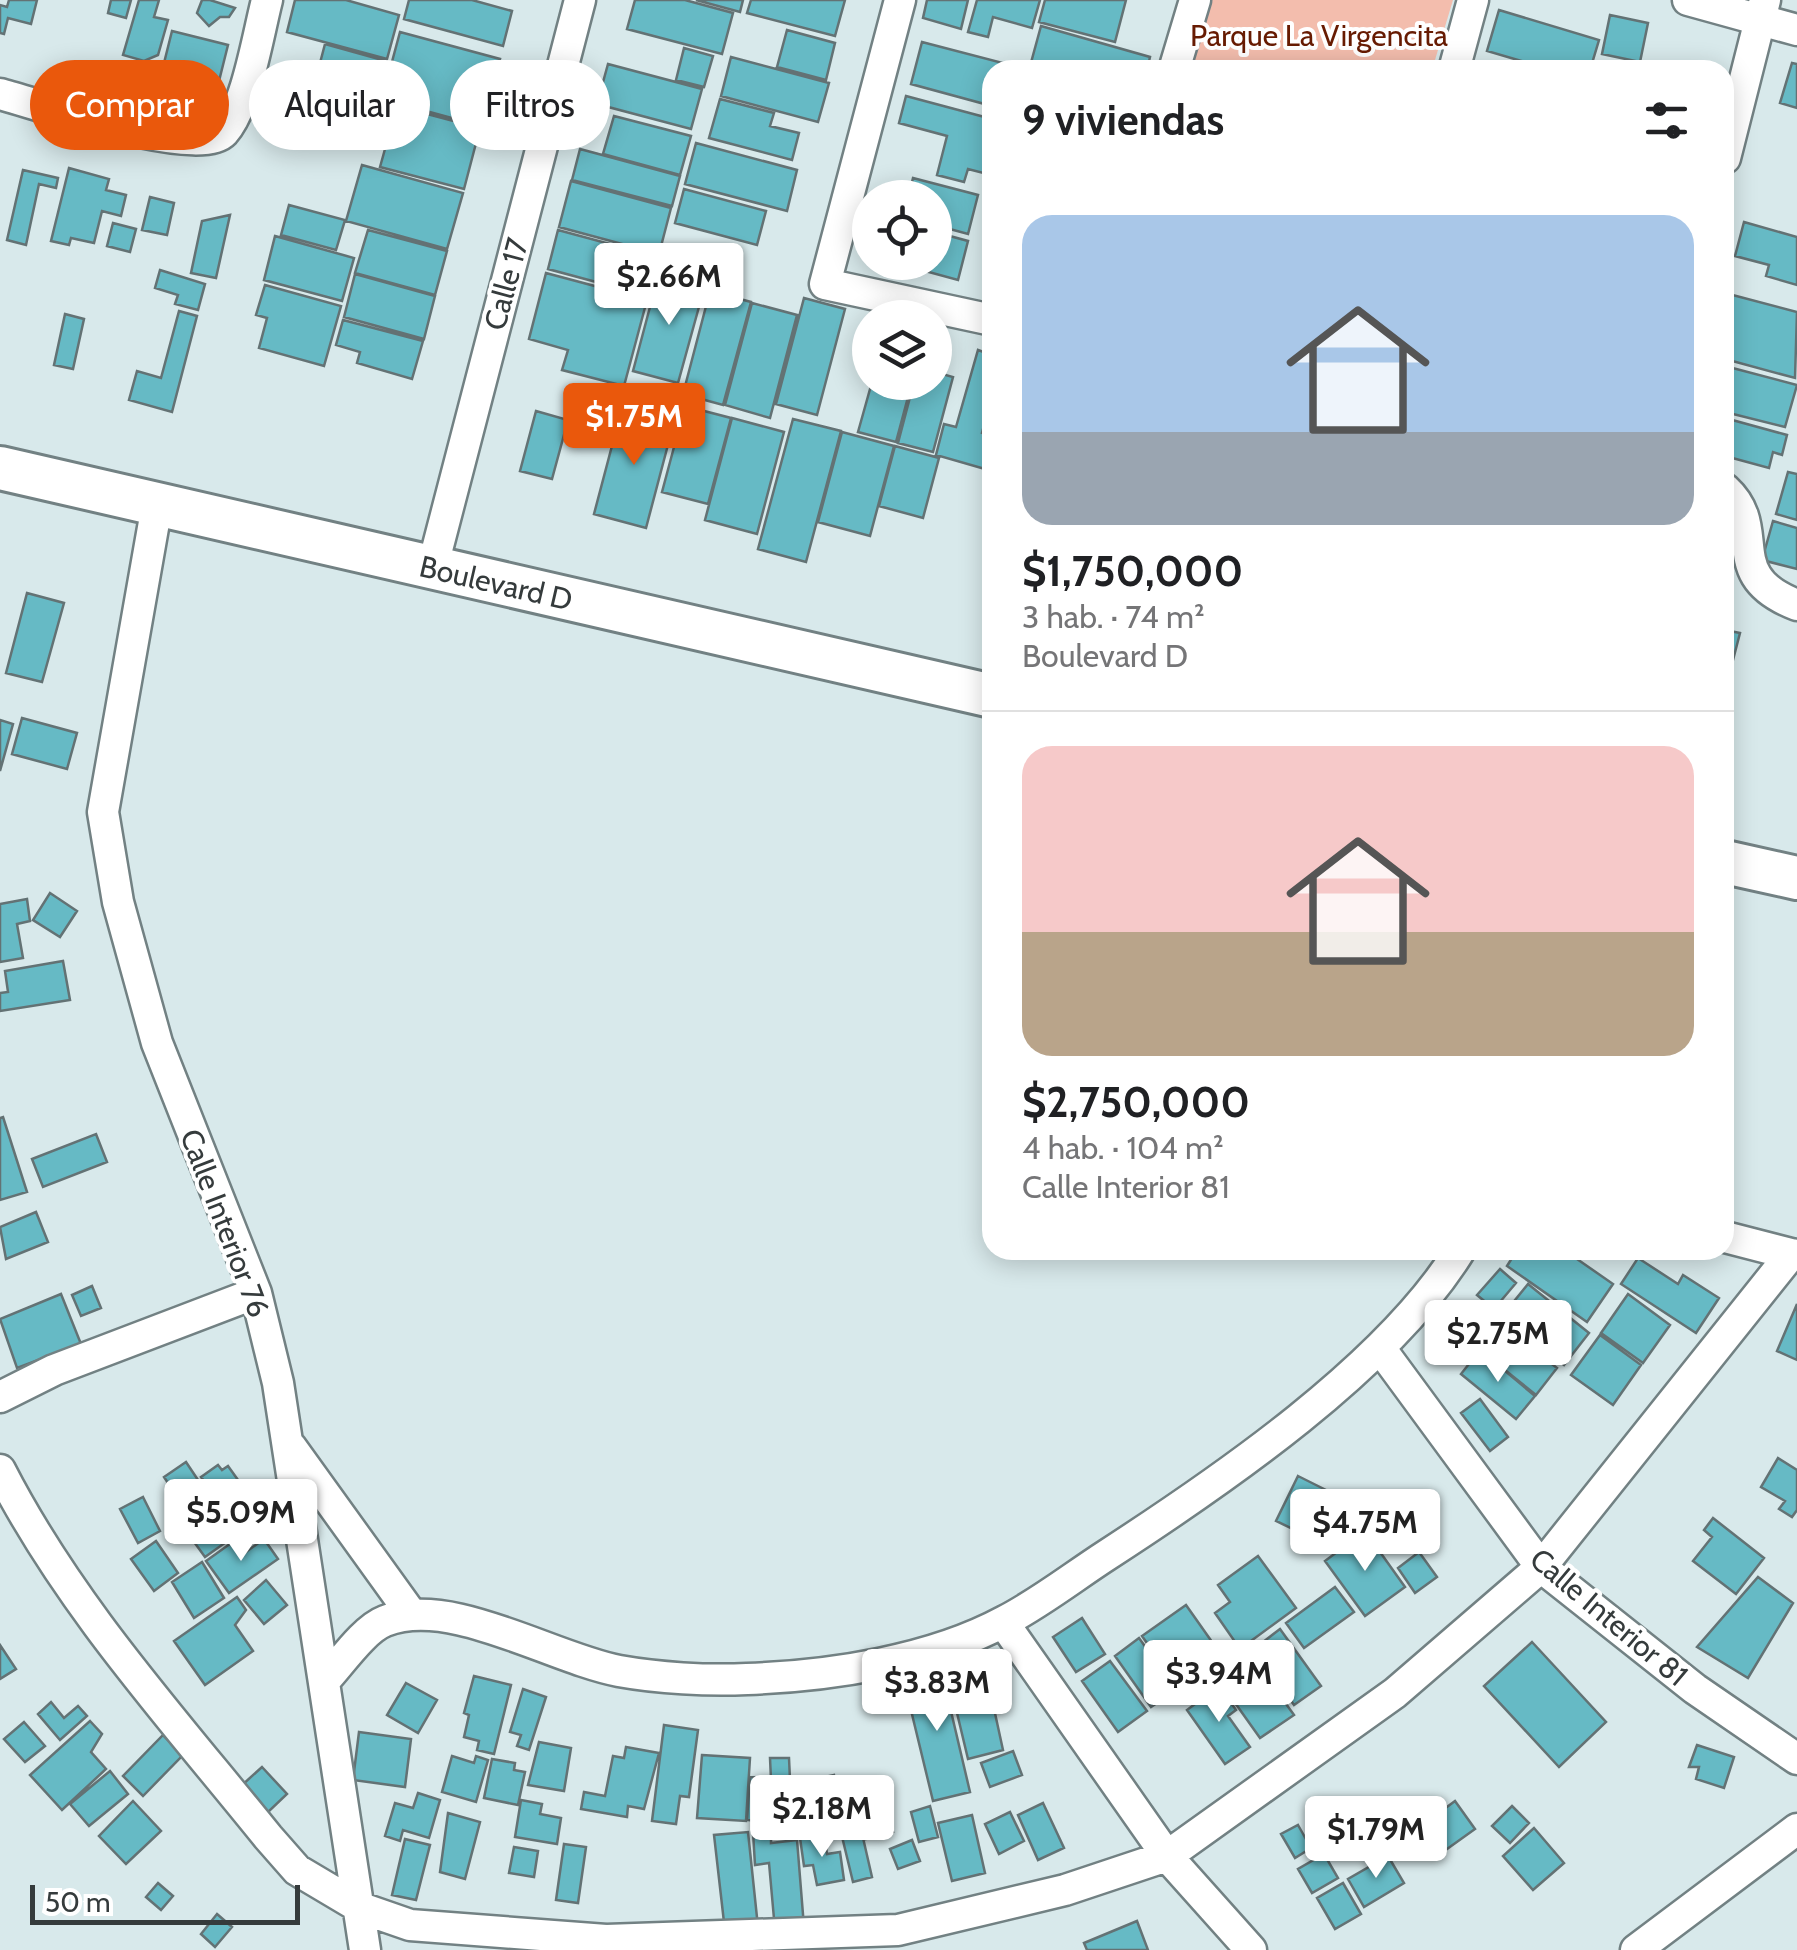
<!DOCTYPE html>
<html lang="es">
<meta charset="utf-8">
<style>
body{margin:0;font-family:Cabin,sans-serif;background:#f2f2f2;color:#202124;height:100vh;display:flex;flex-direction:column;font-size:38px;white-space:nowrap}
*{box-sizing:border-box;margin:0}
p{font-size:32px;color:#757577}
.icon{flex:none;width:55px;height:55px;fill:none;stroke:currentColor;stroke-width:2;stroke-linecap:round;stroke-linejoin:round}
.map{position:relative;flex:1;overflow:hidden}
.side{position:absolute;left:982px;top:60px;width:752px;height:1200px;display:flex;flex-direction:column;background:#fff;border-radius:30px;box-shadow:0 5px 25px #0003}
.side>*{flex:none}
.hud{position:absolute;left:30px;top:60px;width:802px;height:90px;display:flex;gap:20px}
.fabs{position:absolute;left:852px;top:180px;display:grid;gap:20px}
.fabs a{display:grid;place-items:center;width:100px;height:100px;border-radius:50%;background:#fff;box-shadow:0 5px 25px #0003;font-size:50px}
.scale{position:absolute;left:30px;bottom:25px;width:270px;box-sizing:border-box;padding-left:10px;border:5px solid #353b3c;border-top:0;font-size:28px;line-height:35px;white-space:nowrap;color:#353b3c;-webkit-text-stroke:8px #fff;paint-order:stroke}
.price{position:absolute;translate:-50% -85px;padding:0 22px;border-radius:10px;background:#fff;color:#222;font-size:32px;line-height:65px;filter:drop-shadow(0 2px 5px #0008)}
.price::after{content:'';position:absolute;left:50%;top:60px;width:30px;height:22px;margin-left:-15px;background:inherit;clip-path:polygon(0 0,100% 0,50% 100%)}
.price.selected{background:#ea580c;color:#fff}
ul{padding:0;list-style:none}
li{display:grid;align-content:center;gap:20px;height:530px;padding:0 40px}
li+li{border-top:2px solid #e0e0e0}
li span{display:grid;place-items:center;height:310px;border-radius:30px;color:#555}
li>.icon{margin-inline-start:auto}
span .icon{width:180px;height:180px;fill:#fffc;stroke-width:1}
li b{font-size:42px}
h2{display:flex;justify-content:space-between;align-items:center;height:120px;padding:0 40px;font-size:42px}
.tag{padding:0 35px;border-radius:45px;background:#fff;box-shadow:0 5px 25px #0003;font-size:35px;line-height:90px}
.tag.selected{background:#ea580c;color:#fff}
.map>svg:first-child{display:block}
.green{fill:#f3bdad}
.building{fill:#66bac5;stroke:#637274;stroke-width:2.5}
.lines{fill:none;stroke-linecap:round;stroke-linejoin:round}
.street-casing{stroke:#728183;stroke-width:35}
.secondary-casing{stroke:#728183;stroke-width:48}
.street{stroke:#fff;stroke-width:30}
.secondary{stroke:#fff;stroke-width:42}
.labels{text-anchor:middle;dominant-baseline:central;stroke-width:8;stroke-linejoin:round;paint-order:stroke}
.park-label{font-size:30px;fill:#671b02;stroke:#fff}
.street-label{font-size:30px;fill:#353b3c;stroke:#fff}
</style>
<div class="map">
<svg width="1797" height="1950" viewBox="0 0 1797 1950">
<rect width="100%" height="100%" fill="#d8e9eb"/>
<!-- green -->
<path class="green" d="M1205,0h248l-21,70h-247z"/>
<!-- building -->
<path class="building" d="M9,0h28l-6,24 -23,-6 -4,16 -4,-1v-28l7,2z
M111,0h20l-5,18 -18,-5z
M139,0h20l-5,17 14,3 -10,35 -14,6 -21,-6z
M202,0h8l25,8 -6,9h-9l-11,9 -12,-13z
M295,0h51l53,15 -12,44 -100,-27z
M409,0h63l40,11 -9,35 -99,-27z
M635,0h50l48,13 -11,41 -95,-25z
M696,0h47l-3,12z
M751,0h94l-10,36 -88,-23z
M927,0h41l-7,29 -38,-11z
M977,0h63l-8,28 -39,-11 -5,20 -20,-5z
M1045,0h81l-11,42 -76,-20z
M1499,10l100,30 -9,30h-38l-65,-19z
M1610,15l38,8 -8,39 -38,-8z
M1041,26l109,31 -3,13h-118z
M787,30l48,13 -9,37 -49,-13z
M172,31l56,14 -16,64 -56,-14z
M400,32l100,27 -19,67 -99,-27z
M922,42l100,26v2h-30v36l-81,-22z
M325,44l61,17 -10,37 -49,-14 5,-18 -12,-3z
M684,48l29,8 -9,31 -28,-7z
M731,57l98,26 -11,39 -97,-26z
M1792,63l5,1v44l-17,-5z
M608,64l94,25 -11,40 -94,-25z
M295,90l44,12 2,-10 35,9 -10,36 -78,-21z
M906,96l86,23 -1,56 -23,-6 -4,13 -27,-7 10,-39 -48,-13z
M720,99l54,14 -4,13 29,7 -7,27 -83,-22z
M397,106l83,22 -16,61 -84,-22z
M614,116l77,20 -11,39 -77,-21z
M696,143l101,27 -10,41 -102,-27z
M580,149l100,27 -8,30 -100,-26z
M362,165l101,28 -16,56 -101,-28z
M69,168l40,11 -3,11 20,5 -5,21 -19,-5 -8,32 -23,-5 -2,7 -18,-4z
M23,170l35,8 -2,10 -17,-4 -13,61 -19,-5z
M913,178l65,17 -10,39 -33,-9v-27h-27z
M571,181l100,27 -12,46 -100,-27z
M684,189l82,22 -9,34 -82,-22z
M150,197l24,6 -7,32 -25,-5z
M289,205l56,15 -9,30 -55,-15z
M230,215l-14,63 -25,-5 11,-52z
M1744,222l53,15v48l-31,-9 3,-11 -34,-9z
M113,223l23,6 -6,23 -23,-6z
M368,230l79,21 -12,44 -80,-22z
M558,230l100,27 -10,39 -100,-27z
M935,232l33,9 -10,39 -66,-18h43z
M275,236l79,22 -12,43 -78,-21z
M160,270l45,14 -7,26 -23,-6 3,-9 -23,-7z
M546,273l101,27 -23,86 -62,-16 6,-20 -39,-11z
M659,273l46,12 -27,98 -45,-12z
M355,274l80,22 -11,43 -80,-22z
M265,285l76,21 -17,60 -65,-18 8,-30 -11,-3z
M710,291l41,11 -28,103 -40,-11z
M1725,293l72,19 -2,66 -70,-19z
M804,298l41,11 -28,106 -41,-11z
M752,303l45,12 -27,103 -45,-13z
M179,311l18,5 -25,96 -43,-12 8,-29 24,7z
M65,314l19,5 -11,50 -19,-4z
M343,320l80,21 -11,38 -55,-16 3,-11 -24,-7z
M978,350l14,5v40l-10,38 10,3v35l-56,-16 8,-31 12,3z
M1725,366l72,19 -12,42 -60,-15z
M935,372l18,5 -20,75 -35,-9 16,-61h21z
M872,382h40l-16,60 -38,-10z
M685,406l46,12 -23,86 -46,-12z
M622,408l52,14 -28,106 -52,-14z
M536,411l32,9 -16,59 -32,-8z
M732,418l52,14 -27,102 -52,-14z
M1725,418l62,17 -5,20 -9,-3 -4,16 -44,-12z
M793,419l48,12 -35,131 -48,-13z
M842,432l52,14 -24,90 -52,-14z
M895,446l44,12 -16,60 -44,-12z
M1788,472l9,2v46l-21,-6z
M1773,521l24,7v41l-35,-9z
M27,593l37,10 -22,79 -36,-9z
M1725,630l15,3 -15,58z
M22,718l55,15 -10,36 -55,-15z
M0,720l13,4 -13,47z
M50,893l27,18 -17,26 -27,-17z
M27,899l3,22 -13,3 6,34 -23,4v-58z
M63,961l7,39 -70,11v-18l8,-1 -3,-21z
M3,1117l24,75 -27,8v-82z
M96,1134l11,28 -64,25 -11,-28z
M36,1212l12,30 -42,17 -6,-32z
M1517,1250h47l49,34 -26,38 -80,-56z
M1638,1258l40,26 5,-9 36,23 -23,35 -75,-49z
M1500,1269l16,14 -22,26 -17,-14z
M1528,1284l61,49 -25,32 -62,-49z
M92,1286l9,22 -20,8 -9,-21z
M61,1294l20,50 -64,24 -17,-49z
M1628,1294l42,31 -27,38 -42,-30z
M1474,1304l12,10 -6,7 11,9 -20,23 -22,-19z
M1797,1304v56l-20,-9z
M1501,1324l56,44 -21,27 -56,-45z
M1600,1335l41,30 -28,40 -42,-30z
M1480,1350l55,46 -19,23 -55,-45z
M1480,1399l28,38 -18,14 -29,-38z
M1778,1458l19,12v40l-5,7 -13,-8 6,-8 -24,-14z
M186,1462l24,36 -31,21 -8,-12 9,-6 -16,-24z
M218,1465l4,5 6,-4 10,14 -23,16 -14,-19z
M1298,1476l56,28 -21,44 -57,-27z
M143,1497l17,34 -22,12 -18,-34z
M212,1501l24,34 -31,22 -24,-33z
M1713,1518l51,40 -28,36 -43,-33 19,-24 -8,-7z
M1365,1531l40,56 -40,29 -40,-55z
M264,1539l14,20 -49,34 -23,-32 28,-20 9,13z
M156,1541l22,32 -24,18 -23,-32z
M1419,1552l18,25 -22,16 -17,-25z
M1258,1556l38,52 -56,41 -25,-36 15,-11 -12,-17z
M202,1562l22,36 -30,20 -22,-36z
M1758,1577l35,26 -45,75 -51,-31z
M266,1580l21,25 -23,19 -20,-24z
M1335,1587l19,25 -50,36 -18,-25z
M237,1597l9,13 -11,15 18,26 -48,34 -31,-44z
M1186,1605l31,44 -20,14 7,10 -24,17 -38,-54z
M1082,1618l23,36 -29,18 -23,-35z
M1280,1629l41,57 -27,19 -40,-56z
M1139,1638l37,52 -25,17 -36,-51z
M1532,1642l74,80 -47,45 -75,-81z
M0,1645l16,24 -16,10z
M1110,1661l37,50 -29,21 -36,-51z
M920,1669l4,16 28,-7 6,26 -8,3 20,85 -37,9 -31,-128z
M1261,1669l33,46 -34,23 -32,-45z
M474,1676l37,9 -17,69 -17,-4 2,-9 -15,-4 5,-22 -5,-2z
M406,1683l31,17 -19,33 -31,-18z
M1219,1686l17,24 -8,6 22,31 -25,17 -38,-54z
M523,1689l23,8 -17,53 -12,-4 4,-11 -11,-3z
M51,1702l13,16 14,-12 9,10 -27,24 -22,-26z
M993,1704l10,46 -35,9 -11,-46z
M90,1721l12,13 -11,18 15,17 -44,41 -32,-35z
M24,1722l21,24 -20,16 -21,-23z
M664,1725l34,5 -9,67 -9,-1 -4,28 -24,-3z
M359,1732l52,7 -6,48 -52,-7z
M163,1735l20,20 -40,41 -20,-20z
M539,1742l32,6 -7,43 -36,-6z
M1697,1745l37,12 -10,31 -28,-9 3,-12h-10z
M626,1747l33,6 -15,56 -16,-3 -1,11 -46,-8 3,-17 21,4 8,-40 11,2z
M1013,1751l9,24 -32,12 -9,-24z
M702,1755l48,3 -4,63 -49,-3z
M452,1756l22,7 2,-7 12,4 -12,42 -34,-10z
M770,1758h19l3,64 -19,1z
M492,1759l23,4 -1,7 11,2 -7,33 -34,-7z
M262,1767l25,27 -21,20 -25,-28z
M110,1771l18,23 -39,32 -19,-22z
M834,1775l8,38 -23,5 -8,-38z
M750,1777l21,1 -4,44 -20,-2z
M811,1789l4,30 -18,2 -5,-30z
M883,1789l10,43 -27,7 -11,-44z
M418,1793l22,7 -11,38 -26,-8 -3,11 -15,-5 10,-33 18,5z
M1328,1799l15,27 -20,12 -15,-27z
M521,1800l21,4 -2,10 21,4 -4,26 -42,-7z
M133,1801l28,30 -35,33 -27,-28z
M1455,1801l20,28 -35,25 -20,-27z
M1043,1803l21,45 -26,12 -20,-45z
M930,1806l8,31 -19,5 -8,-30z
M1512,1806l17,17 -19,20 -18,-17z
M1010,1812l14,29 -25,13 -14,-30z
M448,1813l32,9 -15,57 -25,-7z
M972,1815l13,58 -33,8 -14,-58z
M858,1816l14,61 -19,5 -15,-62z
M1298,1825l13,23 -16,10 -14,-24z
M1534,1828l30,35 -31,27 -30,-34z
M771,1830v13l26,-3 7,87 -29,3 -6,-67 -14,2 -2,-33z
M748,1832l10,95 -33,4 -11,-96z
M824,1834l3,20 13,-2 4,28 -27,5 -4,-20 -9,1 -4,-28z
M405,1839l25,6 -14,55 -24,-5z
M912,1840l8,21 -22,8 -8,-20z
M564,1844l22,3 -8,56 -22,-3z
M514,1847l24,4 -4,26 -25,-4z
M1324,1854l14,24 -26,15 -14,-24z
M1388,1856l16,27 -40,24 -16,-28z
M158,1883l15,13 -12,14 -15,-13z
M1343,1883l18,31 -26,15 -18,-31z
M217,1914l15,13 -17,20 -14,-13z
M1137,1921l11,29h-61l-3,-7z"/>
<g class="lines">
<!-- street casing -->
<g class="street-casing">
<path id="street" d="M900,0l-75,284 167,36
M1688,0l109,30
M1174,70l21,-70
M1454,70l19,-70
M0,94c38,10 199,65 224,38 23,-26 34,-97 43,-132
M1725,158l40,-158
M1725,489c45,41 -6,86 72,116
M157,505l-54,307 15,90 39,141 99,250 22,90 87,567
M432,569l148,-569
M1725,1237l66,17
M1380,1348l161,219 154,122 102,70
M0,1397l54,-27 202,-77
M291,1447l121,168
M0,1470c69,135 173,249 268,367l29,33 64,38 49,17 196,15 292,-10 167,-40 102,-34 228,-163 146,-126 250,-313 6,1
M1003,1622l164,234 84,94
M326,1679c15,-16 38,-50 59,-58 66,-26 166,37 234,50 39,7 88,10 128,8 83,-3 184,-18 258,-58 35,-18 68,-44 102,-66 114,-74 281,-188 353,-305
M1636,1950l161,-121"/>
</g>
<!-- secondary casing -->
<g class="secondary-casing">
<path id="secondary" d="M0,468l992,228
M1725,862l72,16"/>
</g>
<!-- street -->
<use href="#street" class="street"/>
<!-- secondary -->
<use href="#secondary" class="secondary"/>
</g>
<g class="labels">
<!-- park labels -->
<g class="park-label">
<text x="1319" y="35">Parque La Virgencita</text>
</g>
<!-- street labels -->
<g class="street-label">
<text transform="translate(506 284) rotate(-75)">Calle 17</text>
<text transform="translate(496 583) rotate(13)">Boulevard D</text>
<text transform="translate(225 1223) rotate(69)">Calle Interior 76</text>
<text transform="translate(1609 1617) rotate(40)">Calle Interior 81</text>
</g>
</g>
</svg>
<div class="fabs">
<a><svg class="icon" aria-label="locate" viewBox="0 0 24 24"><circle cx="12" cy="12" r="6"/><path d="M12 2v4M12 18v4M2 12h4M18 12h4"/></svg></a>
<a><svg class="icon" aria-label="layers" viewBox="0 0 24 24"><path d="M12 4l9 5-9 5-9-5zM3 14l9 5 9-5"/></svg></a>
</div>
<div class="scale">50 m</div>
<b class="price" style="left:669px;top:328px">$2.66M</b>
<b class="price selected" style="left:634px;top:468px">$1.75M</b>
<b class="price" style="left:1498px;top:1385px">$2.75M</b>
<b class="price" style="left:241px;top:1564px">$5.09M</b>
<b class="price" style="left:1365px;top:1574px">$4.75M</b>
<b class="price" style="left:1219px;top:1725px">$3.94M</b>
<b class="price" style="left:937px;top:1734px">$3.83M</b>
<b class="price" style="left:822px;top:1860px">$2.18M</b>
<b class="price" style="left:1376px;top:1881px">$1.79M</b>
<div class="hud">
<a class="tag selected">Comprar</a>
<a class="tag">Alquilar</a>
<a class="tag">Filtros</a>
</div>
<section class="side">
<h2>9 viviendas<svg class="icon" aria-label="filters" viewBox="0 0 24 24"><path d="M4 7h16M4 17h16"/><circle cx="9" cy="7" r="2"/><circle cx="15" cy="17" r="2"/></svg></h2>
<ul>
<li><span style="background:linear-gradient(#a9c7e8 70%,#9aa5b1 0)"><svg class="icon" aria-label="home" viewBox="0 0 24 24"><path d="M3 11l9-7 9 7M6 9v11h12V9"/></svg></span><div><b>$1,750,000</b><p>3 hab. · 74 m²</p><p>Boulevard D</p></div></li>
<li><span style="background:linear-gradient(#f6c9c9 60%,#b9a48a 0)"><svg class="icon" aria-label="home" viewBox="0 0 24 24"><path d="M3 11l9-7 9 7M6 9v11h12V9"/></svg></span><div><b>$2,750,000</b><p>4 hab. · 104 m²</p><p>Calle Interior 81</p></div></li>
</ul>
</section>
</div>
